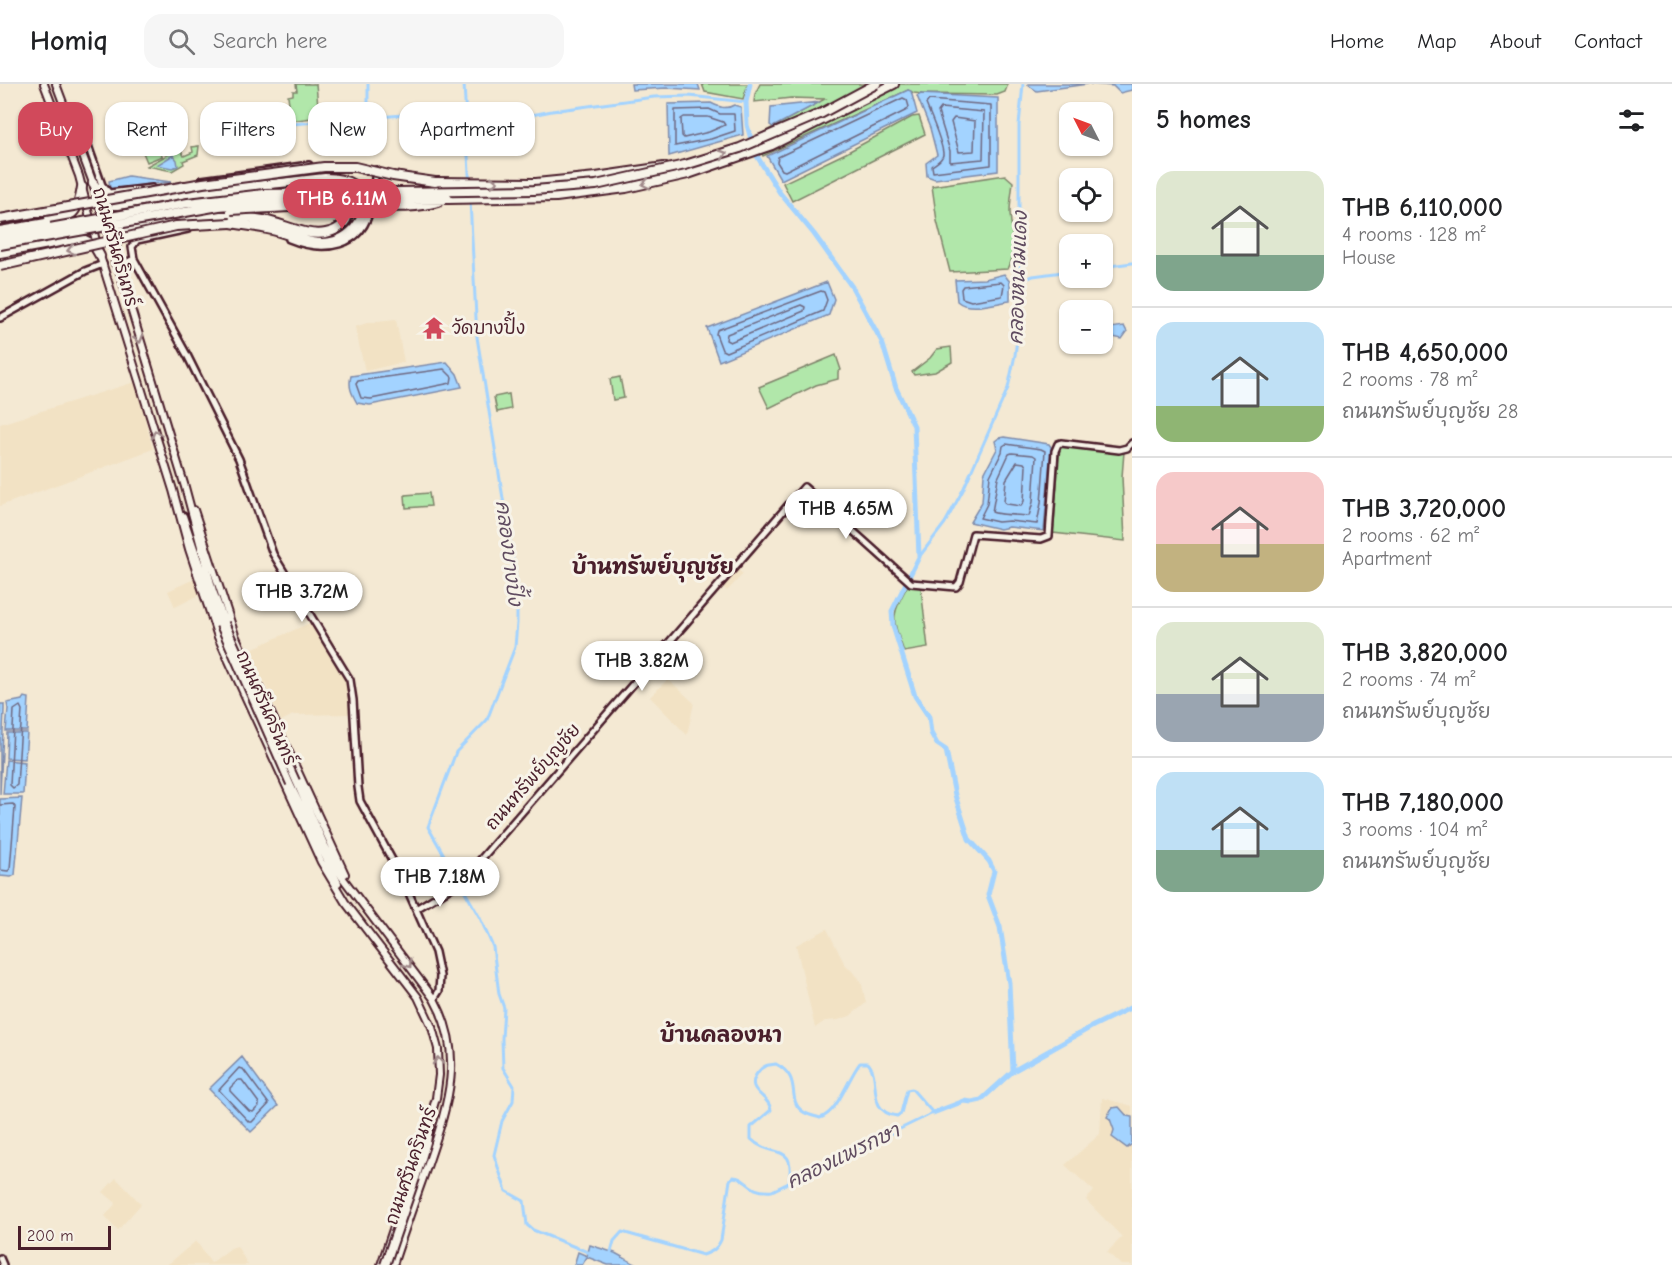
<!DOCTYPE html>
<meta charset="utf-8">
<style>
body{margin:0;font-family:"Comic Neue","Playpen Sans Thai",sans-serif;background:#f6f6f6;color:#202124;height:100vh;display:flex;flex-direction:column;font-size:22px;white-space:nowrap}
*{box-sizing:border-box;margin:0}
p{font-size:20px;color:#757577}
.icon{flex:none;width:33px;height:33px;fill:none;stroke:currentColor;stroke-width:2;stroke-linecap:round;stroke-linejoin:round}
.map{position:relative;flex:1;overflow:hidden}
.panel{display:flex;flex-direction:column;background:#fff;width:540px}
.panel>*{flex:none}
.top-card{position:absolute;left:18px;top:18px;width:570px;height:54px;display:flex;gap:12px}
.needle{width:39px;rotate:312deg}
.fabs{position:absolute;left:1059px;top:18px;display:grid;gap:12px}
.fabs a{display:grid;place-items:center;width:54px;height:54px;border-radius:12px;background:#fff;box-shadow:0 2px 4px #0004;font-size:30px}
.scale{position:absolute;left:18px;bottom:15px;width:93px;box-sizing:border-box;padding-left:6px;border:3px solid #4a1f2b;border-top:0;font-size:16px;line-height:21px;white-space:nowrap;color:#4a1f2b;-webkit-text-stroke:4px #f7f3e8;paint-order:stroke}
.price{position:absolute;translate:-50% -51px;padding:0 14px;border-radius:21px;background:#fff;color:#222;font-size:20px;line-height:39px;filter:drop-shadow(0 2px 3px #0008)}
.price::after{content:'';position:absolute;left:50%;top:36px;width:18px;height:14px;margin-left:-9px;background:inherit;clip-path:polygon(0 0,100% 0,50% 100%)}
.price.on{background:#d1495b;color:#fff}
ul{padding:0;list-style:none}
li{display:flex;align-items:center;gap:18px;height:150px;padding:0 24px}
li+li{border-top:2px solid #e0e0e0}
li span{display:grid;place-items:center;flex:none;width:168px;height:120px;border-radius:18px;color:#555}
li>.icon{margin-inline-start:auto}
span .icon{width:72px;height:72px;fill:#fffc;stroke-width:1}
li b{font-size:26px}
h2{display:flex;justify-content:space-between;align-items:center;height:72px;padding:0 24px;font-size:26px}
.tag{padding:0 21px;border-radius:18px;background:#fff;box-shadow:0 2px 4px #0004;font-size:21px;line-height:54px}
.tag.on{background:#d1495b;color:#fff}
header{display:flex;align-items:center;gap:36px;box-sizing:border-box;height:84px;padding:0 30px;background:#fff;border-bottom:2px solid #e0e0e0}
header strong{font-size:28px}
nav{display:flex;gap:33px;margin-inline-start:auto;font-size:21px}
.search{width:420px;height:54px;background:#f6f6f6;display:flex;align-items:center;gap:15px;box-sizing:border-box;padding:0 21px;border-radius:18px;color:#757577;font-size:22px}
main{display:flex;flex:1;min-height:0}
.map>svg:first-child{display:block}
.built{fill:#f2e2c4}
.green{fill:#b1e7aa;stroke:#7e836a;stroke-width:1.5}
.water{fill:#a3d3ff;stroke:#7f8baa;stroke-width:1.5}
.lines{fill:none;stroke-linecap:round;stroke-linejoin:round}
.shore{stroke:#6e6780;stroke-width:1.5}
.canal{stroke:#a3d3ff;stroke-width:3}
.river{stroke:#a3d3ff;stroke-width:5}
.secondary-casing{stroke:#4a1f2b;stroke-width:10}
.primary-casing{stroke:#4a1f2b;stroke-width:10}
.highway-casing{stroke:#4a1f2b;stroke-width:12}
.secondary{stroke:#f7f3e8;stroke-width:5}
.primary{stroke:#f7f3e8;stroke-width:6}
.highway{stroke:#f7f3e8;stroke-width:8}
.primary-bridge-casing{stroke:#4a1f2b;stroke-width:10;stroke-linecap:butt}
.highway-bridge-casing{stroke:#4a1f2b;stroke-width:12;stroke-linecap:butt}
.primary-bridge{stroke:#f7f3e8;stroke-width:6}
.highway-bridge{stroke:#f7f3e8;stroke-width:8}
.oneway{stroke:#a0898a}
.labels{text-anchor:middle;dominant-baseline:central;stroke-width:6;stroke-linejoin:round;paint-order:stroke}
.street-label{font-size:18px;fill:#4a1f2b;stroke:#f7f3e8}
.poi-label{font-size:18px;fill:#4a1f2b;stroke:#f7f3e8;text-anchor:start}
.water-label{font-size:20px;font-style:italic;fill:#604c60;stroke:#f7f3e8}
.quarter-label{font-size:21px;font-weight:bold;fill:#4a1f2b;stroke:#f7f3e8}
</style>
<header>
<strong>Homiq</strong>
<div class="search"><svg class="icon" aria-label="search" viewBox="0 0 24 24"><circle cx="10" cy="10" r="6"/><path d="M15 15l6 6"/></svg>Search here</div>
<nav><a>Home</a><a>Map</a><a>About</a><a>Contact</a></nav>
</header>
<main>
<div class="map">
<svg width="1132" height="1181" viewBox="0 0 1132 1181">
<rect width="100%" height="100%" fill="#f4e9d3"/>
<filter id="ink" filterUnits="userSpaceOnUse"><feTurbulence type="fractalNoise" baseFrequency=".0167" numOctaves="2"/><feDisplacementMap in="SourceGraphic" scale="12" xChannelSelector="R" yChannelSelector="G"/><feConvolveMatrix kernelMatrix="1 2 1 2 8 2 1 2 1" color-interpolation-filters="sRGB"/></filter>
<g filter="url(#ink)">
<!-- built -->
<path class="built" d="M396,236l8,42 -39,9 -10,-44 12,-4z
M135,298l18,67 -153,57v-82z
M736,484l7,6 -16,17 -6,-6z
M194,495l5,16 -24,12 -7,-16z
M312,538l36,59 3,33 -58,1 -12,6 -17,-39 -17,-31z
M668,595l26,24 -7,32 -37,-38z
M827,845l17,34 14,14 4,8 4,18 -16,13 -12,4 -13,1 -10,7 -19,-83z
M1102,1014l30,8v159h-11l-14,-13 15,-15 -36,-37 8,-9 -29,-26 35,-31z
M116,1094l25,26 -23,26 -13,-14 11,-13 -13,-11z
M196,1157l15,22 20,-15 6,-2 11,19h-81z"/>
<!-- green -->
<path class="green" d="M296,0h20l3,33 -29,4 -1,-9h-6l-1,-8 7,-1 -1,-7 5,-1v-4h4z
M702,0h46l-5,15 -38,-7z
M760,0h248l-3,8 -8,3 -75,-1 -8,-1 -6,-3 -145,66 -8,-19 70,-38 -34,-1 -37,4 1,-8z
M919,32l6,18 -133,67 -9,-18 63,-30 66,-36z
M154,53l8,19 -15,6 -8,-19z
M199,62l-1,9 -15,6 1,3 -12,7 -25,-5 33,-18 4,8 9,-4 -1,-5z
M1005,91l8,7c-1,10 -3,20 -3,30 1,18 7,41 -2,57l-58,3 -13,-51 -5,-35z
M951,263l1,15 -17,10 -21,3 -2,-3 18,-14 7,-9z
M836,271l5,15 -3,2v7l-22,6 -47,23 -10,-21z
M620,293l4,21 -11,2 -3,-21z
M509,310l2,15 -14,3 -3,-15z
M1060,363l64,5 -2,25 3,64 -72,-8z
M429,409l2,13 -25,2 -1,-13z
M908,501l13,3 7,60 -24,4c-12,-35 -14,-34 4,-67z"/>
<!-- water -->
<path class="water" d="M631,0h67l2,6 -33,-2 -35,2z
M1088,0l-51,7 -9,-6v-1z
M1090,0h42v6l-12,3 -7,-7z
M908,6l3,1 6,22 -136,67 -14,-24z
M921,10l77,4v73l-63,8 -8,-3 -1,-13 11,-8 -7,-27 -13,-32z
M820,18l-47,25 -3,-2 1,-18z
M711,19c8,4 15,7 23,2l7,2 2,28 -74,21 -1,-52z
M173,71l4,5 1,6 -6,2 -15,-3z
M128,92l43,6 -61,7 -1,-8z
M1004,190l6,8v19c-16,2 -41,11 -53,0l-2,-21 30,-1z
M827,198l7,17 -5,16 -110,46 -12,-33z
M1103,241l7,3 14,-2 3,6 -5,7 -9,-2 -2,2 -8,2z
M447,278l10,12 5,13 -92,18 -13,-2c-5,-9 -9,-16 -6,-27z
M1004,353l45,7 2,3 -7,84 -35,-4 -9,2 -30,-7 12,-20 2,-28 13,-25 -2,-8 4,-3z
M24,613l5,1 -2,33h-21l2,-22 -1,-6 15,-3z
M0,620h4v6l-4,84z
M7,649h20l-2,26 -19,-1z
M6,676l19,2 -2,32h-20z
M22,714l-7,77 -4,2 -11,-1v-77z
M242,973l36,49 -27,26 -42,-43z
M1119,1023l8,9 5,1v27l-5,4 -15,-11 2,-7 -4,-11 -3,-2 5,-9z
M590,1161l25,8 22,12h-29l-21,-8 -5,8h-8l4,-13 9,4z"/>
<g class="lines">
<!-- shore -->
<path class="shore" d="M903,14l4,2 2,7 -2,3 -122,61 -3,-1 -5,-8 1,-5z
M929,16l62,5v60l-58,7 -1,-6c4,-3 10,-6 11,-11 1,-9 -13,-41 -17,-51z
M941,24l43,4 -1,47 -33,3v-11l-12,-39z
M709,25l11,5h14l1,17 -24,8 -36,7v-36z
M684,33h24l15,5 2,3 -16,7 -25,6 -2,-2 -1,-17z
M954,34l21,3 -1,30 -15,1 -8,-30z
M1001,198l3,3 -2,11 -31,5 -9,-3 -1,-9 2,-3z
M821,207l3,1 3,8 -4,11 -97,41 -4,-2 -6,-16 1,-4z
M801,221l4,2 -1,4 -74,31 -4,-2 1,-6z
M444,285l8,8 -1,6 -80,16 -10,-1 -5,-14 2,-3z
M1006,360l35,5 4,2 -4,52 -4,21 -28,-3 -11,1 -18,-4 7,-14 3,-28 12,-24 1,-6z
M1012,369l21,2 3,2 -3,45 -4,14c-8,-1 -31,-1 -37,-4l6,-34 11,-24z
M1017,378l7,1 2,3 -2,35 -3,5 -14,-2 -3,-2 2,-22z
M20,622l2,4 -5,75 -4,3 -3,-3 4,-75z
M0,721l13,-1 2,3 -5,62 -2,2 -8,-1
M239,984l4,1 26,35 -17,18h-3l-30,-32z
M238,996h4l17,23v3l-6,6 -4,-1 -19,-20v-3z"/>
<!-- canal -->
<path class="canal" d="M368,0v32
M464,0l6,107
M466,40l35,-3 51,-10 102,-14 35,-1 57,6
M255,43l210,-17
M470,116l7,137 40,248v38l-2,24 -28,73 -31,32 -28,75 52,91 13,29 6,47 5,14 -2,31 1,29 11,18 -1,15 -11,20 -8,34 12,36 18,10 3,24 6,5 57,23
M1102,183l30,-4
M1020,197l13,-5 37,-5
M919,473l26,-34 18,-33 45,-102 7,-33 4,-31v-199l4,-41
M611,1168l3,-11 8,-9 81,23c9,-3 14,-6 18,-15l9,-60 3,-3c15,0 13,16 39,14l161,-78 -21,-24 -5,1 -6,23 -4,3c-32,-4 -15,-38 -29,-53h-8c-12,15 -22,50 -40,55 -6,-2 -13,-3 -18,-7 -16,-12 1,-33 -26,-47 -8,1 -13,1 -18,8 -15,20 11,22 13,38l-20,17v12c20,20 45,2 38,43"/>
<!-- river -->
<path class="river" d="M750,0l-4,18 1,23 8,28 25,40 34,41 38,53 30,55 14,46 18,38 5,131 -27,54 1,15 22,70 14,21 2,16 6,11 9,6 9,45 14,44 20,22 5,10 -6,24 12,32 9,56 4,88
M933,1029l31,-12 8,1 9,-2 32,-29 80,-45 39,-19"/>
<!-- secondary casing -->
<g class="secondary-casing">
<path id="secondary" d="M75,48l10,5 17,48 7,8 43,-5
M202,96l107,-15
M373,109l3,-23
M289,155c34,14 74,10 82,-34
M134,175l-2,-12 5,-7 51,-11
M117,183l17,-8 53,96 52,104 34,95 77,126 3,20 5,87 2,14 44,81 31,70 5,24 -1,15 -5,8
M0,234l85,-47 18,-7
M416,825l46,-28 342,-394 107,96 45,4 4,-5 13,-48 68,5 8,-3 6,-85 3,-7 3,-1 58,7 8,-2 5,-5
M0,1174l3,7"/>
</g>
<!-- primary casing -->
<g class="primary-casing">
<path id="primary" d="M44,0l35,92 21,80 73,234 16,59 29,88 103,225 24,40 73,95 14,30 6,22 1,26 -3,23 -7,24
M56,0l37,99 92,304 28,104 12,32
M194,426l41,125 110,239
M183,432l37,109
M296,697l28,63 18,33 92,122c32,57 13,108 -6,165 -12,34 -24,67 -35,101
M290,700l48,99
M381,1181l41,-122"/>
</g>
<!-- highway casing -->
<g class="highway-casing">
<path id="highway" d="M435,98l101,1 60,-6 68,-10
M93,99l15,19 3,3h7l72,-12 135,-15c10,0 19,1 27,6 25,18 6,50 -17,57 -21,7 -42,-6 -63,-11 -13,-3 -27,-5 -41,-7
M448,115l108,-2 70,-9 62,-14 84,-29 122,-61
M38,137c31,-5 39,0 44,-34
M0,169l81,-15 12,6 7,12
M116,179l-1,-22 6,-9c44,-15 96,-21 142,-12 19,3 43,17 63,13 32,-6 31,-47 -2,-51
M415,1094l11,-36 4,-24"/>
</g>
<!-- secondary -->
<use href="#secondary" class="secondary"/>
<!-- primary -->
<use href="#primary" class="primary"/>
<!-- highway -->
<use href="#highway" class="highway"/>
<!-- primary-bridge casing -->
<g class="primary-bridge-casing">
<path id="primary-bridge" d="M225,539l71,158
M220,541l70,159"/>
</g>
<!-- highway-bridge casing -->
<g class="highway-bridge-casing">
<path id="highway-bridge" d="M231,126c37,-2 75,-4 112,-5 31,0 68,6 98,-4
M0,135l203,-36 121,-16h31l38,9 42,6
M0,147l46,-8
M0,153l188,-34 76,-9 270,-4 62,-5 89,-20 55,-17 82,-35 54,-29
M0,161l219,-39 70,-6 159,-1
M0,182l176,-40 55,-3
M385,1181l30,-87"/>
</g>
<!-- primary-bridge -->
<use href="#primary-bridge" class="primary-bridge"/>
<!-- highway-bridge -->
<use href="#highway-bridge" class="highway-bridge"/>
</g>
<!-- one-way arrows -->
<defs><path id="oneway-chevron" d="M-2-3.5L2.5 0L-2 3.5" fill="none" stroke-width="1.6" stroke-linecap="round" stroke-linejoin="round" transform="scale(1.5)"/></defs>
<g class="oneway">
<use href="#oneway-chevron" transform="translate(723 70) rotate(-19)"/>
<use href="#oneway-chevron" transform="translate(494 98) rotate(1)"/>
<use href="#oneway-chevron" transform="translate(646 100) rotate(168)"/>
<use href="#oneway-chevron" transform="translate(71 166) rotate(167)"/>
<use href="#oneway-chevron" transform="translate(139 255) rotate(73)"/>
<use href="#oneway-chevron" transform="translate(156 350) rotate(-107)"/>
<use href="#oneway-chevron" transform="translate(408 880) rotate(52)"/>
<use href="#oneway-chevron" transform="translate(438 977) rotate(-93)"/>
</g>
</g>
<!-- icons -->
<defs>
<g id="temple-bare" transform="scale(1.8)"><path d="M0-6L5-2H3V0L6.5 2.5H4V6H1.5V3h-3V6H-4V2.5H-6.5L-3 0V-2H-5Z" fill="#d1495b" stroke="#f7f3e8" stroke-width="2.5" paint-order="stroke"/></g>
</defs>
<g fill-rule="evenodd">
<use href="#temple-bare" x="434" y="244"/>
</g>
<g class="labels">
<!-- street labels -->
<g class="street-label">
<text transform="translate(115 163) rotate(74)">ถนนศรีนครินทร์</text>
<text transform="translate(266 624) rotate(66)">ถนนศรีนครินทร์</text>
<text transform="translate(533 693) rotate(-49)">ถนนทรัพย์บุญชัย</text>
<text transform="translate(411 1082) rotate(-71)">ถนนศรีนครินทร์</text>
</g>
<!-- poi labels -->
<g class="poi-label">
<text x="452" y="244">วัดบางปิ้ง</text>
</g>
<!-- water labels -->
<g class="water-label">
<text transform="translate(1018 194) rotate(-88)">คลองหนามแดง</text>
<text transform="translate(509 469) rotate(83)">คลองบางปิ้ง</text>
<text transform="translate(843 1072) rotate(-26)">คลองแพรกษา</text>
</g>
<!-- quarter labels -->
<g class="quarter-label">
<text x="653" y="483">บ้านทรัพย์บุญชัย</text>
<text x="721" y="951">บ้านคลองนา</text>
</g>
</g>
</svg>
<div class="fabs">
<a><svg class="needle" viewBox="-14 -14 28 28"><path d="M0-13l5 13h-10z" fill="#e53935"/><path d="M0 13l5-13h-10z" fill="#757577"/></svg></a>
<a><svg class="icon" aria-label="locate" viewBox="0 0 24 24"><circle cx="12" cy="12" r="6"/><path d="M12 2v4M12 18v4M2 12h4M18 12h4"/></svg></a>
<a>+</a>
<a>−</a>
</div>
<div class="scale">200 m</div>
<b class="price on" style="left:342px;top:146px">THB 6.11M</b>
<b class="price" style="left:846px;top:456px">THB 4.65M</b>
<b class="price" style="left:302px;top:539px">THB 3.72M</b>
<b class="price" style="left:642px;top:608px">THB 3.82M</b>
<b class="price" style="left:440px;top:824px">THB 7.18M</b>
<div class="top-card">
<a class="tag on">Buy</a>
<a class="tag">Rent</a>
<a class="tag">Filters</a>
<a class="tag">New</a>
<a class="tag">Apartment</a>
</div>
</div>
<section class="panel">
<h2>5 homes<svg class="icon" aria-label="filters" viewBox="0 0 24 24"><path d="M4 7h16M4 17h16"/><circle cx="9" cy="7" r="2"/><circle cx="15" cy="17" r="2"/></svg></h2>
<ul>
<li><span style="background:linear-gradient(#dfe7d0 70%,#7fa58c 0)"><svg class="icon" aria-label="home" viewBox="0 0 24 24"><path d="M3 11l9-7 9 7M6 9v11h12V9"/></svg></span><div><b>THB 6,110,000</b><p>4 rooms · 128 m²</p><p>House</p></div></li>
<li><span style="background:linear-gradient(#bfe0f5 70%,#8fb573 0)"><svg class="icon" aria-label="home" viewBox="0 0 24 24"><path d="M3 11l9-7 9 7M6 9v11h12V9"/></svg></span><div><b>THB 4,650,000</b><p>2 rooms · 78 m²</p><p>ถนนทรัพย์บุญชัย 28</p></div></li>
<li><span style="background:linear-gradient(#f6c9c9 60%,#c2b280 0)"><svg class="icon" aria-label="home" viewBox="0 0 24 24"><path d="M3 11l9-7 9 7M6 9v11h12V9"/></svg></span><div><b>THB 3,720,000</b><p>2 rooms · 62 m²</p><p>Apartment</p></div></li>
<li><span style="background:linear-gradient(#dfe7d0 60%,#9aa5b1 0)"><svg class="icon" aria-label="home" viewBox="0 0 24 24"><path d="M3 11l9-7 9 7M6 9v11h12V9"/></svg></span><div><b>THB 3,820,000</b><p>2 rooms · 74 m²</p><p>ถนนทรัพย์บุญชัย</p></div></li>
<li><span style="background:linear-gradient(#bfe0f5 65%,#7fa58c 0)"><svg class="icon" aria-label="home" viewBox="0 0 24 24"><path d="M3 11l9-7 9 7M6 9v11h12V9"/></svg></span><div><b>THB 7,180,000</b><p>3 rooms · 104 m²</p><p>ถนนทรัพย์บุญชัย</p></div></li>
</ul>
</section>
</main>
